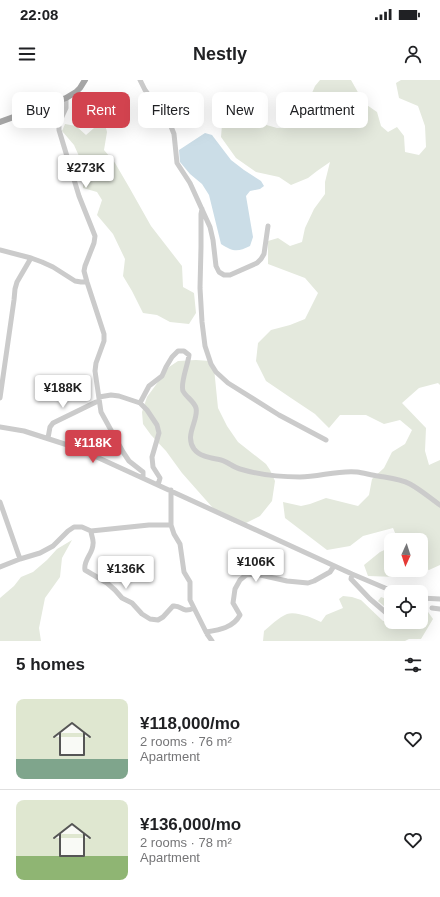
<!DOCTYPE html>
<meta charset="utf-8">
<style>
body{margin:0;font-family:Arial,sans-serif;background:#f2f2f2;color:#202124;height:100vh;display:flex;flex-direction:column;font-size:15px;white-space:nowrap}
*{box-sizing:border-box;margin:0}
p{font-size:13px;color:#757577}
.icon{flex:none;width:22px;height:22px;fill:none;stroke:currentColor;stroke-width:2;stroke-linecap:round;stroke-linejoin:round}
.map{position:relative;height:561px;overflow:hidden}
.drawer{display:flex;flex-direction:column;background:#fff;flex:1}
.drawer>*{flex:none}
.top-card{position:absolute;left:12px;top:12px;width:416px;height:36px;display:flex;gap:8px}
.needle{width:26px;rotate:183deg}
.controls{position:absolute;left:384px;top:453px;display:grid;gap:8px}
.controls a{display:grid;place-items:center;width:44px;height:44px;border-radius:8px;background:#fff;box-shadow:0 4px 16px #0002;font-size:20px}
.price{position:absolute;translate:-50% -34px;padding:0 9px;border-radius:4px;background:#fff;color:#222;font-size:13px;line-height:26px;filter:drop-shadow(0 1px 2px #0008)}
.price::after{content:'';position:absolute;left:50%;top:24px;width:12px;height:9px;margin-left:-6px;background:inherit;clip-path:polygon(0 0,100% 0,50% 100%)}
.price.on{background:#d2434f;color:#fff}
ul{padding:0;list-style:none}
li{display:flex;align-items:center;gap:12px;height:100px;padding:0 16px}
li+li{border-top:1px solid #e0e0e0}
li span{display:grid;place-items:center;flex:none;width:112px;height:80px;border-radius:8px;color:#555}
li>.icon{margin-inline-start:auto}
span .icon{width:48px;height:48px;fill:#fffc;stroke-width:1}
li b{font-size:17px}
h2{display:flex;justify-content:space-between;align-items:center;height:48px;padding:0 16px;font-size:17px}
.chip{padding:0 14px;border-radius:8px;background:#fff;box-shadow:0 4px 16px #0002;font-size:14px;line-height:36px}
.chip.on{background:#d2434f;color:#fff}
.status{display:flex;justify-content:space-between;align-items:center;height:28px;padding:0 20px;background:#fff;direction:ltr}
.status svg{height:11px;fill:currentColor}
header{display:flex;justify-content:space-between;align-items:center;height:52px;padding:0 16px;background:#fff;font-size:18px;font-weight:800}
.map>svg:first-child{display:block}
.green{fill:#e4e9dd}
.water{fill:#cbdde7}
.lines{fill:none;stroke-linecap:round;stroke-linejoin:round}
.minor{stroke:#cbcbcb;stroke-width:5}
.major{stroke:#a6a6a6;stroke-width:6}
</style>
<div class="status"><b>22:08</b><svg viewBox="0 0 49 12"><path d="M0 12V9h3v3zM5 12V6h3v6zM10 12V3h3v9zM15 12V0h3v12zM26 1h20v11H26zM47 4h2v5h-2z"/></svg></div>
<header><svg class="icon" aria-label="menu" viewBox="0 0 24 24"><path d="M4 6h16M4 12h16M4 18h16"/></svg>Nestly<svg class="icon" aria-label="person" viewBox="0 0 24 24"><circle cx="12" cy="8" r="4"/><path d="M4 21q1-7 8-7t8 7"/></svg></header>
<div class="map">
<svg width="440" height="561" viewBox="0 0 440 561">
<rect width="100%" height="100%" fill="#fff"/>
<!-- green -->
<path class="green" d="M320,0h31l13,23 13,9 4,14 7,6 9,-5 7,9 1,16 14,3 7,-8 -1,-21 -7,-20 -19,-8 -3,-15 5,-3h39v305l-2,-2 -19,5 -17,15 24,25 -1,23 4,14 11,-5v105l-11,5 -8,-3v-27h-23l-5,-12 -30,8 -13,10 -23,4 -42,-32 -2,-16 18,4 9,-2 16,-6 32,8 11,-11 3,-16 12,-11 8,-16 13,-8 7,-14 -12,-10 -16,4 -18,-9h-26l-11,13 -14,-14 -24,-16 -25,-17 -10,-20 2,-18 13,-13 19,-5 15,-6 13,-26 -13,-15 -37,-14v-23l10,-3 12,8 12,-4 3,-14 9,-19 11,-15v-12l5,-20 -13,9 -9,7 -17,7 -12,-8 -23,-5 -20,-14 -15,-21 1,-12 -1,-14 2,-13 13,-3 9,11 5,20 13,-2 14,4 21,-1 10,-12 1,-15 6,-14z
M101,29l6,23 -3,18 11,13 14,24 22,39 31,40 1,21 11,6 2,20 -7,11 -19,-2 -13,-7 -14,-2 -11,-22 -9,-15 2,-17 -12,-25 -16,-19 5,-15 -5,-8 -14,-4v-23l-9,-20 -12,-14 3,-7 11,2 10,9 8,-7z
M196,280l14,1 4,7 4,40 9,18 11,16 28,22 4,6 5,11 -3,20 -12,15 -14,7h-11l-15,-7 -38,-43 -16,-22 -15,-16 -8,-11 -1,-12 5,-15 22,-30 9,-6z
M72,460l-10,18 -2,19 -15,21 -6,30 2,13h-41v-43l14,-12 7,-9 12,-5 14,-12 10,-11z
M391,467v23h17l-11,7 -29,-1 -4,-11 16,-13z
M343,516l9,1 9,3 22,21 10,1h28v-14l5,1 7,10 -12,20h-12l-4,2h-142l1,-10c6,-5 15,-14 23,-17 9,-3 26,4 34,8l5,-7 17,-7 -4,-9z
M381,517l10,4v11l-13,-11z"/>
<!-- water -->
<path class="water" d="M205,53l7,2 19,25 13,10 17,11 3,5 -4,3 -10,2 -4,5 7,41 -3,9c-12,6 -17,6 -29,-2l-12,-49 -7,-11 -12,-10 -10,-12 -1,-12z"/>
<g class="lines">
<!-- minor -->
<path class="minor" d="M140,0l5,10 25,34 4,10 3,29 13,20 20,44 3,13 3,26 3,6 5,3h6l27,-12 4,-4 3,-5 4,-28
M66,18v10l-7,15v7l20,66 16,40 -1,7 -9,23 -1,5 3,11 17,52v7l-8,22 -1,8 6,41 22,40 6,9 14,11v6
M202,129l-1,5v33l-1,41 2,34 3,24 6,18 5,8 12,11 51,32 47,25
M0,170l31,8 11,4 11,5 22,14 6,1h6
M99,317l12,-2 8,1 21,7 7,7 10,15 2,8 -7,24 1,10 7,11 -2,7
M0,318l14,-98 1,-11 2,-7 14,-24
M140,323l9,-17 13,-10 4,-9 6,-10 6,-6h6l5,4c-1,10 -9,28 -6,36 3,6 11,10 13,17 3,12 -12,27 -2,41 6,8 18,9 27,11 7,2 12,7 19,9 20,6 39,8 60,8 19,0 38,-7 57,-5 7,1 14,3 21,4 11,2 22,3 32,8 11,6 20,14 30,21
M0,347l24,4 53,17 275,126 33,14 12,4
M48,358l2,-11 3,-4 43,-21 3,-1
M171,410v35l3,9 6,10 4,28 6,10v18l17,34 5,7
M0,422l20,57
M91,451c0,4 3,9 2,13 0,10 -10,16 -8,26l22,13 8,7 7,8 10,5 10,11 8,5 8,1 5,-3 10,-11c10,-1 8,8 21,2
M0,487l20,-8 20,-6 13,-7 15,-15 6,-4h8l9,4 58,-6h22
M352,494l-1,5 19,20 21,18
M421,518l19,1
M432,528l8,1
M398,542l3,2
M206,552c13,-2 27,-4 34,-17l-7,-12 2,-14 5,-9 6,-5 10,-1 31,7 21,2 6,-2 16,-9 4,-6"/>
<!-- major -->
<path class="major" d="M0,42l66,-24 10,-6 4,-4 5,-8"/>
</g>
</svg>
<div class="controls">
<a><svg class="needle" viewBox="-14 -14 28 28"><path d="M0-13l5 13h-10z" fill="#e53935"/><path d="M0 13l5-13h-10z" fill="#757577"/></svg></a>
<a><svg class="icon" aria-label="locate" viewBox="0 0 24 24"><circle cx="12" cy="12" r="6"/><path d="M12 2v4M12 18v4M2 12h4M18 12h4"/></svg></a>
</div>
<b class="price" style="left:86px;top:109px">¥273K</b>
<b class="price" style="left:63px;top:329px">¥188K</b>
<b class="price on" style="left:93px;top:384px">¥118K</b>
<b class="price" style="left:256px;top:503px">¥106K</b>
<b class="price" style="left:126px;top:510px">¥136K</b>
<div class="top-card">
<a class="chip">Buy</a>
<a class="chip on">Rent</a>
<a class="chip">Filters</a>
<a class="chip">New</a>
<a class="chip">Apartment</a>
</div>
</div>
<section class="drawer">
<h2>5 homes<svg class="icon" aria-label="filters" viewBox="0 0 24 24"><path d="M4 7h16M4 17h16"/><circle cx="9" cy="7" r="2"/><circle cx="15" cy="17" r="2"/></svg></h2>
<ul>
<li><span style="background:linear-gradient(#dfe7d0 75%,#7fa58c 0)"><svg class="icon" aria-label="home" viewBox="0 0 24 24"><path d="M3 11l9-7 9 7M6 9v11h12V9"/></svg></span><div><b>¥118,000/mo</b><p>2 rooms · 76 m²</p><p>Apartment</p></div><svg class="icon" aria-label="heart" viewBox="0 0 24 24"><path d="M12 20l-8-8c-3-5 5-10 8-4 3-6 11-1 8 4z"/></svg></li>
<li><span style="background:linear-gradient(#dfe7d0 70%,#8fb573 0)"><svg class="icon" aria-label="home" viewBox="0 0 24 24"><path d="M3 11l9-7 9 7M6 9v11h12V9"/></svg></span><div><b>¥136,000/mo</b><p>2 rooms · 78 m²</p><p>Apartment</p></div><svg class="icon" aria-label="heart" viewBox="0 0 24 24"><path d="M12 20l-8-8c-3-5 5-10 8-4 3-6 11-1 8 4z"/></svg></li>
</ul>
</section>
